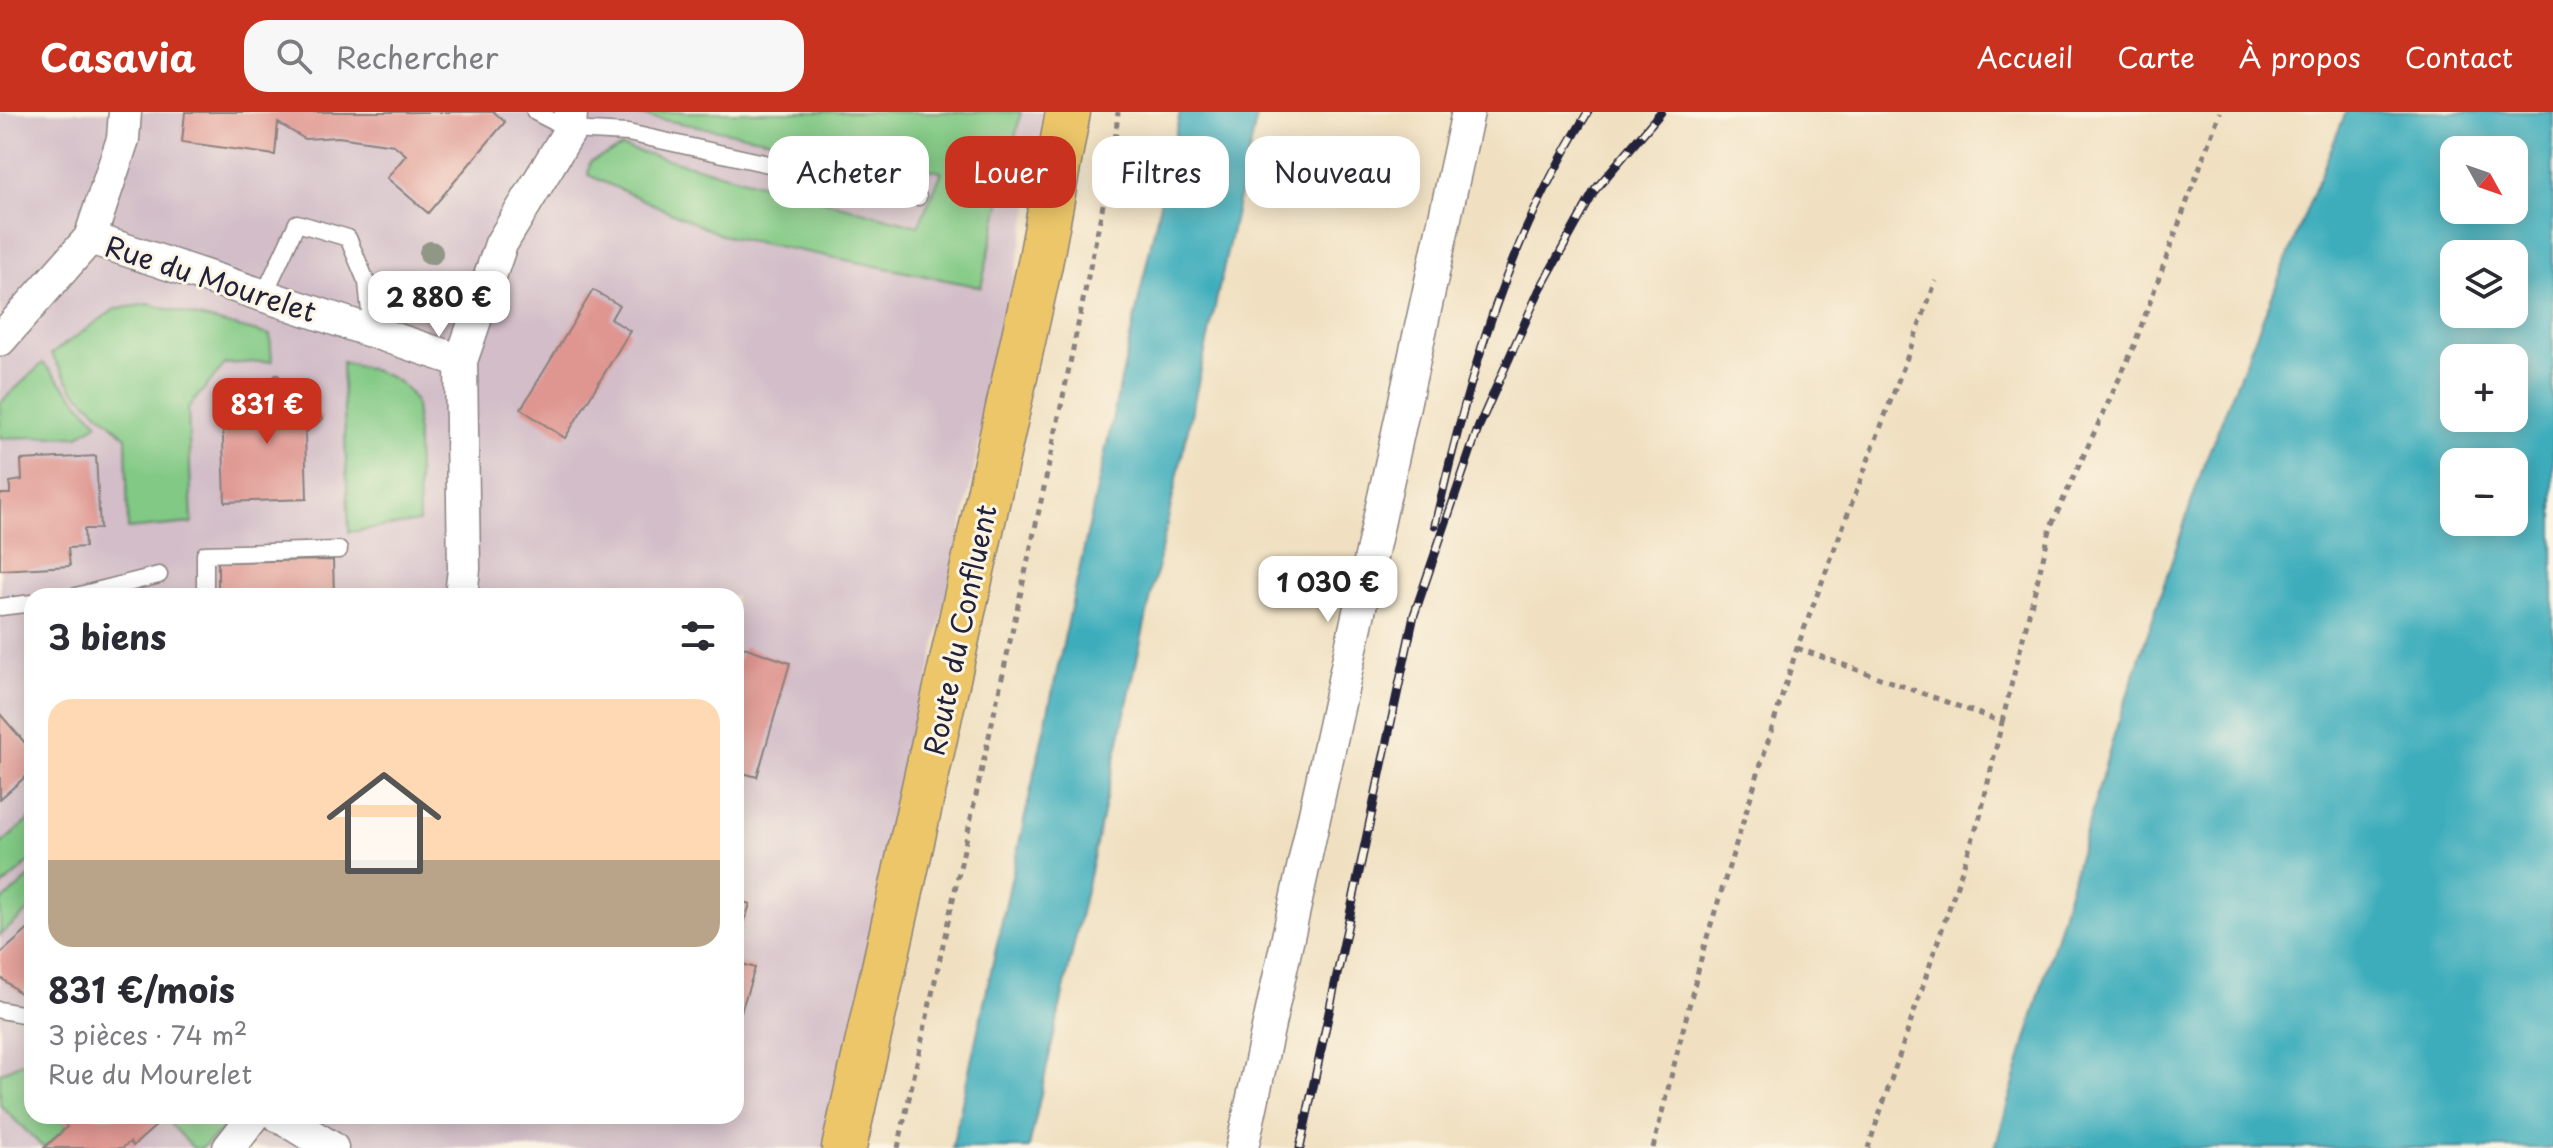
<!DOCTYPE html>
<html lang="fr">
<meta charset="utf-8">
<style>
body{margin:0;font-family:"Playpen Sans",sans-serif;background:#f7f7f7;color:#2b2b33;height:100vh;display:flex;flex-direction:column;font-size:30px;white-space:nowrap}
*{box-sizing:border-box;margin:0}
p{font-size:26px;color:#7c7c81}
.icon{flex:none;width:44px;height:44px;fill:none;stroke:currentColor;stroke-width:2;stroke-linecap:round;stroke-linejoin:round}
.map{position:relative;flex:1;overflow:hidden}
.panel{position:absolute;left:24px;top:476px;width:720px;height:536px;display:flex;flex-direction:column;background:#fff;border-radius:24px;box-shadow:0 4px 20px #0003}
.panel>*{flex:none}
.guide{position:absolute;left:768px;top:24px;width:760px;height:72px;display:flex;gap:16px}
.needle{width:52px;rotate:130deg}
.tools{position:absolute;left:2440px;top:24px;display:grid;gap:16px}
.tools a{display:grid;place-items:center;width:88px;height:88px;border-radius:16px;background:#fff;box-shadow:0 4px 20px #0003;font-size:40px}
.price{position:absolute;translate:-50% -68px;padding:0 18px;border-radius:16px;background:#fff;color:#222;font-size:26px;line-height:52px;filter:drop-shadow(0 2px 4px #0008)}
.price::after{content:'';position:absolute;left:50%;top:48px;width:24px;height:18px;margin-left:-12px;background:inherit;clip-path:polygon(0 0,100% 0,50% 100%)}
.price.current{background:#c8321e;color:#fff}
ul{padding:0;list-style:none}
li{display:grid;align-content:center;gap:16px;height:424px;padding:0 24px}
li+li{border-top:2px solid #e1e1e2}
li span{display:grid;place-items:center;height:248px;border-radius:24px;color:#555}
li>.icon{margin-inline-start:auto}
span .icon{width:144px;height:144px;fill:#fffc;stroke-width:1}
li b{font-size:34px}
h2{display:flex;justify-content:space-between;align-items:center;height:96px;padding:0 24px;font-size:34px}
.chip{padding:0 28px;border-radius:24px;background:#fff;box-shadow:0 4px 20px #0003;font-size:28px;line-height:72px}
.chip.current{background:#c8321e;color:#fff}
header{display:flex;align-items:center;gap:48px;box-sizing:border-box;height:112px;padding:0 40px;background:#c8321e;color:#fff}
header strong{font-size:38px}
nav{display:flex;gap:44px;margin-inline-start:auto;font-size:28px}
.search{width:560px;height:72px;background:#f7f7f7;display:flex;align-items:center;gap:20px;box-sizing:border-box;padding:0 28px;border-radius:24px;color:#7c7c81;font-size:30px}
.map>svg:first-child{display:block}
.industrial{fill:#d2bdc8;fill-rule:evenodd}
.green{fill:#81c984;stroke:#527660;stroke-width:2}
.water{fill:#3eadbc;stroke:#30687c;stroke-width:2;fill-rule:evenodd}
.building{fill:#df9691}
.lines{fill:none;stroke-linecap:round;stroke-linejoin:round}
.lane-casing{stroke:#89817e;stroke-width:19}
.street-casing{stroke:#89817e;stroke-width:35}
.primary-casing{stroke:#89817e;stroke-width:47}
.path{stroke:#89817e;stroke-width:5;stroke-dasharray:6 6;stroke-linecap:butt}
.lane{stroke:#fff;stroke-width:16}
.street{stroke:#fff;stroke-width:32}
.primary{stroke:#ecc669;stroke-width:44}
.rail-casing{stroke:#22223b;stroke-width:9}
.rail{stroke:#fcf5e5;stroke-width:6;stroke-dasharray:18;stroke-linecap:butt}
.tree{fill:#919786}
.labels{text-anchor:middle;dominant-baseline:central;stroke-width:6;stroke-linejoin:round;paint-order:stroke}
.street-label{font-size:28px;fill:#22223b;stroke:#fcf5e5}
</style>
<header>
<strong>Casavia</strong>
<div class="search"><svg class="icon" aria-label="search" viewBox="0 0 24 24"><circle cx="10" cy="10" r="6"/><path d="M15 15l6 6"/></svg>Rechercher</div>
<nav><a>Accueil</a><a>Carte</a><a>À propos</a><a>Contact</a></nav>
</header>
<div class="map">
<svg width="2553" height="1036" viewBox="0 0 2553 1036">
<rect width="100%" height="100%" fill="#fcf5e5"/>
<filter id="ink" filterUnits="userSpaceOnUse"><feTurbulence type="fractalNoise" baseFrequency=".0125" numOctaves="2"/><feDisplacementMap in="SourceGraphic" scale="16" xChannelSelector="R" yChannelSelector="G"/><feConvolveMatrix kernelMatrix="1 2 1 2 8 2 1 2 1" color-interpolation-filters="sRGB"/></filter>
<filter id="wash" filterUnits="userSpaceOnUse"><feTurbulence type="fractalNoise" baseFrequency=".006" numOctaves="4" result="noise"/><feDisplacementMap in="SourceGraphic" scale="32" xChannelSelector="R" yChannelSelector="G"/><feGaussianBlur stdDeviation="1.8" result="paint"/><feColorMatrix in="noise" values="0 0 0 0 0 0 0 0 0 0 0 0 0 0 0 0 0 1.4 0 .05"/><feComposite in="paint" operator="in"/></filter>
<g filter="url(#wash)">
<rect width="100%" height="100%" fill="#f0e0c1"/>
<!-- industrial -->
<path class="industrial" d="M0,0h1043l-5,52 -71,339 -142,645h-825zM32,484h704v520h-704z"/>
<!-- green -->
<path class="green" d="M621,0h400l-40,175 -260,-52 -133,-60 2,-13 32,-15 296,79 24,-54z
M148,192l122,31 2,26 -47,3 -37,44 4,115 -64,6 -2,-92 -53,-48 -22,-35 64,-45z
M342,250c30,8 61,12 74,42l3,118 -70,10z
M43,251l55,60 -20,13 -78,2v-35z
M32,705v43l-32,28v-43z
M32,763v33l-32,27v-32z
M32,946v58h32l-3,4 6,7 -23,21 -44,-43v-32z
M167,1004h70l-35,32h-9l-28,-30z"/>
<!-- water -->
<path class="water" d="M1180,0h78l-229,1036h-77z
M2346,0h207v1036h-558l117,-407 92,-277zM2454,38h60v60h-60zM2454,142h60v60h-60zM2454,246h60v60h-60zM2454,350h60v60h-60z"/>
<g id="blocks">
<!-- building -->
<path class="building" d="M185,0h309l11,10 -77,91 -41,-35 19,-23 -12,-10 -56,-8 -33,2 -27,-16 -3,32 -93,-13z
M593,178l26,15 -8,14 19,12 -65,107 -44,-29z
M277,262l46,45 -18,14 2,66 -82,3 -3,-93 20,-1z
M96,344l4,73h-16l1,18 -17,1 2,18 -70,4v-76h10v-12l12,-2 -1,-20z
M333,448l1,36h-116v-34z
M744,535l46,16 -33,114 -21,-6v-105z
M0,602l32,37v20l-32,28z
M736,788l14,4 -13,41h-1z
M32,814v58l-11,10 -21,-17v-23z
M736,850l19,6 -18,56h-1z
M64,1004h103l-34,30 -3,-4 -8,6h-78l23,-21 -7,-8z"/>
</g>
</g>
<g filter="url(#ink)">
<use href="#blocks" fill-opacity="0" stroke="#89817e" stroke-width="2"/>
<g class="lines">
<!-- lane casing -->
<g class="lane-casing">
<path id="lane" d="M535,0l35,18 58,3 290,64
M264,183l33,-72 51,15 19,45 5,48
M76,484l83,-21
M205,484v-42l134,-4
M0,495l32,-4
M0,898l32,6"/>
</g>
<!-- street casing -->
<g class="street-casing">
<path id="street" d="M90,126l371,123
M0,228l90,-102 33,-99 2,-27
M461,484l3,-27 -3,-208 40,-117 69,-114 1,-18
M279,1004l53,32
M229,1036l25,-32
M1242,1036l226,-1036"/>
</g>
<!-- primary casing -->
<g class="primary-casing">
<path id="primary" d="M844,1036l196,-884 28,-152"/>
</g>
<!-- path -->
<path class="path" d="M1797,536l205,74 -22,95 -112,331
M2002,610l49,-196 81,-175 88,-239
M898,1036l147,-665 69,-331 4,-40
M1653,1036l51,-201 93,-299 139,-367"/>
<!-- lane -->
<use href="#lane" class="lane"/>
<!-- street -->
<use href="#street" class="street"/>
<!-- primary -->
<use href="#primary" class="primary"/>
<!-- rail casing -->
<g class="rail-casing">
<path id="rail" d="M1435,413c34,-150 71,-281 153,-413
M1300,1036l114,-533 65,-189 60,-135 56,-101 66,-78"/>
</g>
<!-- rail -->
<use href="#rail" class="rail"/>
</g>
<!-- trees -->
<circle class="tree" cx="431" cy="141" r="12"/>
</g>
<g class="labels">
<!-- street labels -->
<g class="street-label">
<text transform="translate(211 166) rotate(18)">Rue du Mourelet</text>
<text transform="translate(959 518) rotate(-78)">Route du Confluent</text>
</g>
</g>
</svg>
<div class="tools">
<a><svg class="needle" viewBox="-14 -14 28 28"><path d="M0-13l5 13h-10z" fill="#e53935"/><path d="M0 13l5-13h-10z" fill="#7c7c81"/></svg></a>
<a><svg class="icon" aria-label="layers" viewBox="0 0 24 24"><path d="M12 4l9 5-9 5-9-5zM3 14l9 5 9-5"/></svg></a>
<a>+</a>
<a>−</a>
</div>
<b class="price" style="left:439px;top:227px">2 880 €</b>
<b class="price current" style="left:267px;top:334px">831 €</b>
<b class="price" style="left:1328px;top:512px">1 030 €</b>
<div class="guide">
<a class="chip">Acheter</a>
<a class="chip current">Louer</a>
<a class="chip">Filtres</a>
<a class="chip">Nouveau</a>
</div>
<section class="panel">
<h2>3 biens<svg class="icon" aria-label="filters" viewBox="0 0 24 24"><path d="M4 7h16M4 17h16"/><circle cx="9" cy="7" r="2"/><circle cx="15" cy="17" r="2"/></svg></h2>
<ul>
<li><span style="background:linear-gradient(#ffd9b3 65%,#b9a48a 0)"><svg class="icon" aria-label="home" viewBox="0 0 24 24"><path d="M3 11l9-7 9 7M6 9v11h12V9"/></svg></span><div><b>831 €/mois</b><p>3 pièces · 74 m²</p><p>Rue du Mourelet</p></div></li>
</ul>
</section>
</div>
